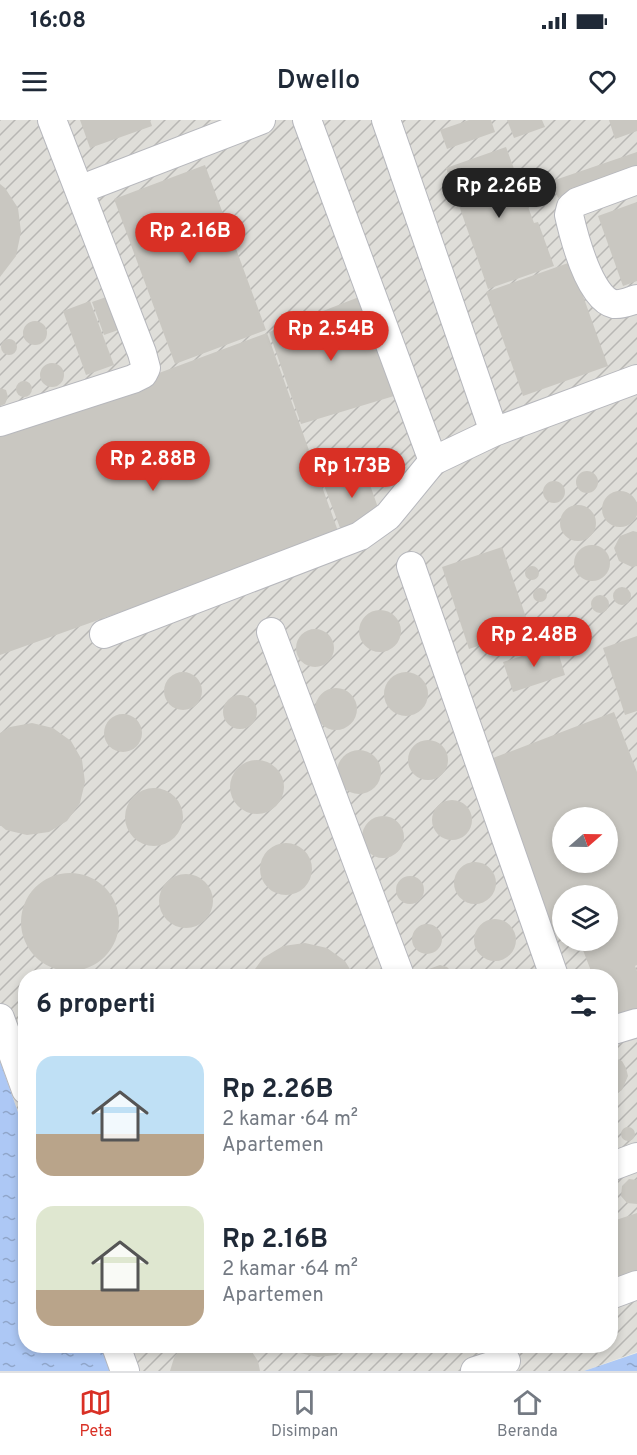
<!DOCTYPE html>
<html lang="id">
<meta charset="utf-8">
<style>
body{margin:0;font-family:Overpass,sans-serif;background:#f6f6f7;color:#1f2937;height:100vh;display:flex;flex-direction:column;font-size:22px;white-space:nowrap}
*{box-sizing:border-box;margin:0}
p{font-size:20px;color:#747a83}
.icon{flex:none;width:33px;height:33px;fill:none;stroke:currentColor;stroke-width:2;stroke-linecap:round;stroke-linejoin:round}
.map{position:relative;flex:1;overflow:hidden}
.details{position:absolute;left:18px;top:849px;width:600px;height:384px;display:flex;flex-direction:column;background:#fff;border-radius:24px;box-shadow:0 3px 9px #0003}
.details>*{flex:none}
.needle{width:39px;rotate:70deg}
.fabs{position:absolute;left:552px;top:687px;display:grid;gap:12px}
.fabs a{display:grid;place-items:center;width:66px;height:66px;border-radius:50%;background:#fff;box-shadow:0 3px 9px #0003;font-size:30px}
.price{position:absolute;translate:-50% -51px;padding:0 14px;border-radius:21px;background:#d93025;color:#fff;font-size:20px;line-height:39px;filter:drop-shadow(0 2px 3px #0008)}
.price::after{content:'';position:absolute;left:50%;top:36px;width:18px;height:14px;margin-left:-9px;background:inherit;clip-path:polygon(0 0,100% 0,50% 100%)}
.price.active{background:#222;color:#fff}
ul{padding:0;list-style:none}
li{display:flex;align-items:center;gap:18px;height:150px;padding:0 18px}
li span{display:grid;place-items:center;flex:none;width:168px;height:120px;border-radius:18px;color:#555}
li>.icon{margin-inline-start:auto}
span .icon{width:72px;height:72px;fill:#fffc;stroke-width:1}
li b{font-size:26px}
h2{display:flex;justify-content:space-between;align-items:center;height:72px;padding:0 18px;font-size:26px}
.status{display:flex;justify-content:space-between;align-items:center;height:42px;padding:0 30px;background:#fff;direction:ltr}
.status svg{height:16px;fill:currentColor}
header{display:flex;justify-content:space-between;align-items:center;height:78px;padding:0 18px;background:#fff;font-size:27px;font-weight:600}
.tabs{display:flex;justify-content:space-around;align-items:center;height:84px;border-top:2px solid #e0e1e3;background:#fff;font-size:16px;color:#747a83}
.tabs a{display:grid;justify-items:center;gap:3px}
.tabs .active{color:#d93025}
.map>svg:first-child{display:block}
.industrial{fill:url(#industrial-furrows);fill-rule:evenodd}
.water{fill:url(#water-ripples)}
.building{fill:#c9c7c1;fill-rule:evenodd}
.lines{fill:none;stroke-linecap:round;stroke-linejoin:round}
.minor-casing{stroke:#b7b8bd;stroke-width:30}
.minor{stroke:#fff;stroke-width:28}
</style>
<div class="status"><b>16:08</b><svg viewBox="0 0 49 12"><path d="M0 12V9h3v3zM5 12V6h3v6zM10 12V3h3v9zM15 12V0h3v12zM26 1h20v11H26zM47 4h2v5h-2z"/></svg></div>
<header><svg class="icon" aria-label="menu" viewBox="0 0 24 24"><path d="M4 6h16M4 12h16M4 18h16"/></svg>Dwello<svg class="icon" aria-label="heart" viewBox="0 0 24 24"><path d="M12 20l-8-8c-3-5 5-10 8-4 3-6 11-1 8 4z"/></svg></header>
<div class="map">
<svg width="637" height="1251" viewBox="0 0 637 1251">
<defs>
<pattern id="industrial-furrows" width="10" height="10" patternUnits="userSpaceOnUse" patternTransform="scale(1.5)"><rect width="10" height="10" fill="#dfded9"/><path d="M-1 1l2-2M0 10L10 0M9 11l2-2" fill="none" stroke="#b8b7b4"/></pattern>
<pattern id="water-ripples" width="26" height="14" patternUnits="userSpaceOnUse" patternTransform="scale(1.5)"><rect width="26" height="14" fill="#adc8f5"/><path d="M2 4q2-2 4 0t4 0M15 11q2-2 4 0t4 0" fill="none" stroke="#90a6ca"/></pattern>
</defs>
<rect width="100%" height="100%" fill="#edede5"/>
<!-- industrial -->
<path class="industrial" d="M0,0h637v1232l-53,19h-473l-9,-25h508v-370h-584l-1,156 -25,-71zM562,698h46v44h-46zM562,776h46v44h-46z"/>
<!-- water -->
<path class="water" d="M0,941l25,71 1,214h76l9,25h-111z
M637,1232v19h-53l53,-18z"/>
<!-- building -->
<path class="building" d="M80,0h70l2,6 -62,22z
M469,0h22l4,12 -48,17 -7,-19z
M507,0h35l3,7 -31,11z
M609,0h28v11l-22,8z
M506,27l28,76 4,-1 16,44 -66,23 -42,-121z
M637,32v19l-79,27 -6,-17z
M205,45l61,165 -91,34 -61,-165z
M0,64l5,4 13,20 3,24 -5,24 -16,21z
M637,82v79l-14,5 -25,-70z
M571,142l37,104 -85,30 -37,-104z
M112,175l12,33 -20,7 -12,-33z
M359,177l35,99 -93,28 -32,-92z
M90,181l24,64 -28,10 -23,-64z
M23 213a12 12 0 1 1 24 0a12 12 0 1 1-24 0Z
M267,213l72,201 -339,121v-223z
M1 227a8 8 0 1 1 16 0a8 8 0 1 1-16 0Z
M40 255a12 12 0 1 1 24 0a12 12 0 1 1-24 0Z
M16 269a8 8 0 1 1 16 0a8 8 0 1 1-16 0Z
M0,268l6,2 2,7 -3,7 -5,2z
M363,345l19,54 -40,14 -20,-53z
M576 362a11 11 0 1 1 22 0a11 11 0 1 1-22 0Z
M543 372a11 11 0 1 1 22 0a11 11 0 1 1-22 0Z
M602 389a18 18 0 1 1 36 0a18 18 0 1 1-36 0Z
M560 403a18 18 0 1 1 36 0a18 18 0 1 1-36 0Z
M633,411l4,1v34l-5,1 -13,-6 -5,-13 6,-12z
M574 443a18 18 0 1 1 36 0a18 18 0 1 1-36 0Z
M502,427l28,82 -61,20 -27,-82z
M525 453a7 7 0 1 1 14 0a7 7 0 1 1-14 0Z
M613 476a9 9 0 1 1 18 0a9 9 0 1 1-18 0Z
M533 475a7 7 0 1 1 14 0a7 7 0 1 1-14 0Z
M591 484a9 9 0 1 1 18 0a9 9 0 1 1-18 0Z
M359 511a21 21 0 1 1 42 0a21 21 0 1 1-42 0Z
M296 528a19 19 0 1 1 38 0a19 19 0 1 1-38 0Z
M637,516v75l-12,4 -22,-67z
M556,525l9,30 -52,17 -10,-30z
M164 571a19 19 0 1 1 38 0a19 19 0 1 1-38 0Z
M384 574a22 22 0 1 1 44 0a22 22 0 1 1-44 0Z
M315 589a21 21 0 1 1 42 0a21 21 0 1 1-42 0Z
M223 592a17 17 0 1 1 34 0a17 17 0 1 1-34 0Z
M614,592l23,60v193l-2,1 2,5v43l-27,9v-47h-17l-14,-36h29v-44h-46v30l-9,4 -65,-170zM562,698h46v44h-46z
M104 613a19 19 0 1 1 38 0a19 19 0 1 1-38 0Z
M32,603l21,5 18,13 11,19 3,22 -5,21 -13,18 -18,11 -22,3 -21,-5 -6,-5v-92l10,-6z
M408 640a20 20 0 1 1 40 0a20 20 0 1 1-40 0Z
M337 652a22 22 0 1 1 44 0a22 22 0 1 1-44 0Z
M230 667a27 27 0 1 1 54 0a27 27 0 1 1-54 0Z
M125 697a29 29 0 1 1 58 0a29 29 0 1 1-58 0Z
M432 700a20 20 0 1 1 40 0a20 20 0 1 1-40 0Z
M362 717a21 21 0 1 1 42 0a21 21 0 1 1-42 0Z
M260 749a26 26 0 1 1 52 0a26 26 0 1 1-52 0Z
M454 763a21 21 0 1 1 42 0a21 21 0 1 1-42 0Z
M21 802a49 49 0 1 1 98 0a49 49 0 1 1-98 0Z
M159 781a27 27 0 1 1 54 0a27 27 0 1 1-54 0Z
M396 770a14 14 0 1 1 28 0a14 14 0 1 1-28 0Z
M474 820a21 21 0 1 1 42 0a21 21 0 1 1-42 0Z
M412 819a15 15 0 1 1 30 0a15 15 0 1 1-30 0Z
M305,823l22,5 18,13 9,15h-104l13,-18 20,-12z
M440,845l7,2 9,9h-34l4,-6z
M610,936l12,5 4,7 2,8 -6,14 -12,6z
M621 1014a7 7 0 1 1 14 0a7 7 0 1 1-14 0Z
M629,1059l8,1v24l-10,-1 -6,-7 1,-10z
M637,1093v62l-27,9v-62z
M182,1226h66l10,15 2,10h-90l4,-13z
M290,1226h61l-15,9 -18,2 -18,-4z
M514,1226h23l-20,7z"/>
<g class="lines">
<!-- minor casing -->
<g class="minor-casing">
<path id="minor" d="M307,0l126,341
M386,0l108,312 143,-53
M637,60l-60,22 -6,5 -2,8c5,22 21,84 45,89 8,1 16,-3 23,-5
M79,70l182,-70
M0,302l133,-43 10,-5 3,-6 -4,-15 -90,-233
M411,446l143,410
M271,512l129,344
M104,514l256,-98 28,-20 45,-55 61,-29
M0,898l26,72
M610,911l27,-8
M610,1047l27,-10
M610,1175l27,-10
M116,1226l9,25
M475,1251l31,-10"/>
</g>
<!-- minor -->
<use href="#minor" class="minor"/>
</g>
</svg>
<div class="fabs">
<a><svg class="needle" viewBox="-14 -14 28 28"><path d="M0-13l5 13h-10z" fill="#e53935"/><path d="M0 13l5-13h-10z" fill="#747a83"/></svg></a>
<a><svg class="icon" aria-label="layers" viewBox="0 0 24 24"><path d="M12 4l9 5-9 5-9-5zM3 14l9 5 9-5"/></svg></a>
</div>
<b class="price active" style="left:499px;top:99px">Rp 2.26B</b>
<b class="price" style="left:190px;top:144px">Rp 2.16B</b>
<b class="price" style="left:331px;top:242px">Rp 2.54B</b>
<b class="price" style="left:153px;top:372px">Rp 2.88B</b>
<b class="price" style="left:352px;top:379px">Rp 1.73B</b>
<b class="price" style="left:534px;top:548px">Rp 2.48B</b>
<section class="details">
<h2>6 properti<svg class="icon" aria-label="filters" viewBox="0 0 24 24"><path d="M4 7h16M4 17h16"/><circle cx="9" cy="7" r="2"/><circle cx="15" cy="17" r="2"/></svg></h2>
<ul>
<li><span style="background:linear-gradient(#bfe0f5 65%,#b9a48a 0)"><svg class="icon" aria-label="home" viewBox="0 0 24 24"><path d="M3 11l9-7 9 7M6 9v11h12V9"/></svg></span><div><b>Rp 2.26B</b><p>2 kamar · 64 m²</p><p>Apartemen</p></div></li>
<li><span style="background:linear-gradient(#dfe7d0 70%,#b9a48a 0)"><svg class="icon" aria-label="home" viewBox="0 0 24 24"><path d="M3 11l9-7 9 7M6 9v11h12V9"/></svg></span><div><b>Rp 2.16B</b><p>2 kamar · 64 m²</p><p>Apartemen</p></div></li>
</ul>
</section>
</div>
<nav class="tabs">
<a class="active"><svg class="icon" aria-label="map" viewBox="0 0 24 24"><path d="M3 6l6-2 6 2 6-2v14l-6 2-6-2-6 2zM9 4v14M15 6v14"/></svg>Peta</a>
<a><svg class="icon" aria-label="saved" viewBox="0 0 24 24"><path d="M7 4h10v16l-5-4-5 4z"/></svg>Disimpan</a>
<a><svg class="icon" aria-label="home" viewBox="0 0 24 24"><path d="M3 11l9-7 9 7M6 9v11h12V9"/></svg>Beranda</a>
</nav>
